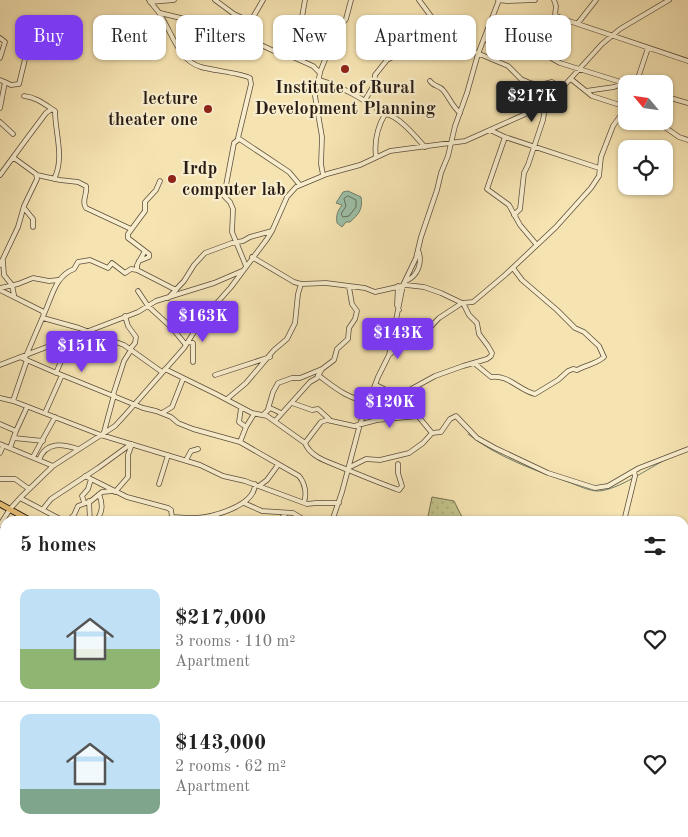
<!DOCTYPE html>
<meta charset="utf-8">
<style>
body{margin:0;font-family:"Old Standard TT",serif;background:#f2f2f2;color:#222;height:100vh;display:flex;flex-direction:column;font-size:19px;white-space:nowrap}
*{box-sizing:border-box;margin:0}
p{font-size:16px;color:#767676}
.icon{flex:none;width:28px;height:28px;fill:none;stroke:currentColor;stroke-width:2;stroke-linecap:round;stroke-linejoin:round}
.map{position:relative;flex:1;overflow:hidden}
.side{position:absolute;left:0px;top:516px;width:689px;height:321px;display:flex;flex-direction:column;background:#fff;border-radius:15px 15px 0 0;box-shadow:0 1px 4px #0004}
.side>*{flex:none}
.top-card{position:absolute;left:15px;top:15px;width:659px;height:45px;display:flex;gap:10px}
.needle{width:32px;rotate:299deg}
.tools{position:absolute;left:618px;top:75px;display:grid;gap:10px}
.tools a{display:grid;place-items:center;width:55px;height:55px;border-radius:10px;background:#fff;box-shadow:0 1px 4px #0004;font-size:25px}
.price{position:absolute;translate:-50% -42px;padding:0 11px;border-radius:5px;background:#7c3aed;color:#fff;font-size:16px;line-height:32px;filter:drop-shadow(0 1px 2px #0008)}
.price::after{content:'';position:absolute;left:50%;top:30px;width:15px;height:11px;margin-left:-8px;background:inherit;clip-path:polygon(0 0,100% 0,50% 100%)}
.price.selected{background:#222;color:#fff}
ul{padding:0;list-style:none}
li{display:flex;align-items:center;gap:15px;height:125px;padding:0 20px}
li+li{border-top:1px solid #e0e0e0}
li span{display:grid;place-items:center;flex:none;width:140px;height:100px;border-radius:10px;color:#555}
li>.icon{margin-inline-start:auto}
span .icon{width:60px;height:60px;fill:#fffc;stroke-width:1}
li b{font-size:21px}
h2{display:flex;justify-content:space-between;align-items:center;height:60px;padding:0 20px;font-size:21px}
.pill{padding:0 18px;border-radius:10px;background:#fff;box-shadow:0 1px 4px #0004;font-size:18px;line-height:45px}
.pill.selected{background:#7c3aed;color:#fff}
.map>svg:first-child{display:block}
.green{fill:url(#green-dots);stroke:#75704f}
.forest{fill:url(#forest-firs);stroke:#75704f}
.water{fill:#9dbfa6;stroke:#6f7e6c}
.lines{fill:none;stroke-linecap:round;stroke-linejoin:round}
.shore{stroke:#636e5e;stroke-width:1}
.stream{stroke:#6f7e6c;stroke-width:1}
.minor-casing{stroke:#5c4e3d;stroke-width:5.5}
.major-casing{stroke:#291d16;stroke-width:7}
.minor{stroke:#f8edcc;stroke-width:4}
.major{stroke:#eac278;stroke-width:5}
.poi-dot{fill:#8f2418;stroke:#f8edcc;stroke-width:2}
.labels{text-anchor:middle;dominant-baseline:central;stroke-width:4.5;stroke-linejoin:round;paint-order:stroke}
.poi-label{font-size:18px;font-weight:bold;fill:#291d16;stroke:#f8edcc}
</style>
<div class="map">
<svg width="688" height="837" viewBox="0 0 688 837">
<defs>
<pattern id="green-dots" width="8" height="8" patternUnits="userSpaceOnUse" patternTransform="scale(1.25)"><rect width="8" height="8" fill="#c1c288"/><path d="M2 2h.1M6 6h.1" fill="none" stroke="#a6a675" stroke-width="1.8" stroke-linecap="round"/></pattern>
<pattern id="forest-firs" width="22" height="20" patternUnits="userSpaceOnUse" patternTransform="scale(1.25)"><rect width="22" height="20" fill="#c1c288"/><path d="M5 1l3.5 6h-7zM16 11l3.5 6h-7z" fill="#a6a675"/></pattern>
</defs>
<rect width="100%" height="100%" fill="#f5e3b1"/>
<filter id="stains"><feTurbulence type="fractalNoise" baseFrequency=".004" numOctaves="4"/><feColorMatrix values="0 0 0 0 .2 0 0 0 0 .09 0 0 0 0 .02 0 0 0 .5 -.17"/></filter>
<radialGradient id="worn" r=".72"><stop offset=".6" stop-color="#630" stop-opacity="0"/><stop offset="1" stop-color="#630" stop-opacity=".3"/></radialGradient>
<!-- green -->
<path class="green" d="M432,497l22,4 10,20h-37z"/>
<!-- forest -->
<path class="forest" d="M688,694v31l-4,-2v-27z"/>
<!-- water -->
<path class="water" d="M348,191l13,6c2,12 -2,17 -11,25h-4l-4,5 -5,-4c-1,-8 0,-11 5,-18l-6,-2 7,-11z"/>
<g class="lines">
<!-- shore -->
<path class="shore" d="M348,196l8,4v7l-7,9 -6,1 -2,-3 5,-8 -2,-7z"/>
<!-- stream -->
<path class="stream" d="M468,434c29,23 66,36 100,48 9,3 21,9 30,9 21,-1 50,-23 69,-32"/>
<!-- minor casing -->
<g class="minor-casing">
<path id="minor" d="M149,0c4,6 9,10 12,16 11,17 18,45 40,51 10,3 44,7 49,11l1,6 -13,54 51,34 11,13
M215,0l19,14 17,8
M305,0l-4,23 -17,28 2,3 27,12 7,7 -5,23 7,41 -1,27 2,11
M419,0l14,19 21,15 6,9 10,7 38,16 13,13 9,4 10,2 12,-3 10,6
M498,0l9,1 28,-1
M554,0l2,6 -1,9 8,4 125,42
M150,2l24,-2
M160,13l29,7 31,16h22l34,16 9,1
M578,23l18,-23
M242,36l21,-36
M0,38l5,4 -5,16
M484,39l43,9 11,6 8,1 14,8 64,20
M320,72l17,-42 9,-11 5,-19
M571,79l21,17 34,11
M0,80l5,2 -5,26
M319,80c25,7 45,20 66,34 13,1 31,23 40,33
M430,81c4,6 9,4 13,9 6,7 9,16 17,23
M5,82l6,3 8,-1 8,-33
M636,84l12,-36
M586,91l28,-4 10,-4 6,1
M24,96c11,1 19,7 28,13
M664,96l24,7
M365,100l9,-15 1,-10 12,-15 13,-7 11,-11 14,-1 16,-16
M656,121l23,16 9,3
M0,122l13,12
M490,130l15,7 94,31
M505,137l-18,52 22,16 11,20 16,19
M239,139l-5,4 -10,53 6,6 3,7 -1,23 14,34
M376,157c-2,-15 1,-29 9,-43
M0,175l28,-38 18,-24 6,-4 3,2c0,22 10,47 -1,68
M37,175l23,5 18,2 8,4c2,7 -5,15 0,22l45,21
M160,181l-4,9 -11,12v9l-17,23v4l17,13 -8,14v5l39,20
M24,208l9,11v8
M514,215l6,-6 4,-36 4,-8 15,-45 3,-18
M252,257l42,25 7,2 25,-1 39,5 10,4 31,-7 18,2 17,6 21,10 11,-1 32,-27 51,-48 35,-39 8,-12 2,-19 12,-31 13,-18
M3,261l1,14 8,10 2,10
M139,261l10,-4v-3l-4,-3
M0,265l18,-38 6,-21 13,-27 -1,-5 -22,-16
M406,281c12,-5 17,-19 12,-31
M398,286l-1,19 2,5
M0,288l18,-4 15,-6 16,3 9,-1
M0,290l42,21 2,3 -18,42
M138,291l10,15 24,22 14,17
M168,298l16,-17 10,-16 11,-12 27,-10 11,-2 7,-4 22,-6
M44,314c8,-17 11,-38 30,-45l4,-7 12,-2 18,8 4,-5 13,10 6,-4 6,1
M125,316l3,10 8,11 -1,6 -5,6
M43,318l36,10 45,17 38,27
M188,342l5,1v19
M389,355l9,-8 25,-12 16,-17 23,-15
M22,358l30,13 91,37 13,3 15,6 7,6 15,6 47,13 59,34c6,7 8,18 5,26
M474,363l17,14c17,-3 29,14 44,17l23,-14 10,-9 5,-2 4,1c9,-5 19,-6 27,-13l-5,-11 -15,-14 -9,-4 -18,-18 -35,-30 -9,-12
M0,365l138,-53 18,-11 58,-18 28,-12
M165,369l51,25 36,19 15,3 38,27c6,16 28,20 43,27
M56,373l15,-35
M215,375l55,-18
M318,375c16,12 32,26 52,26
M376,385l14,7 6,8 17,10 19,23 9,-1 9,-13 6,-3 21,22 18,10 53,25 47,15 13,-2 31,-18 49,-19
M113,395l11,-34 7,-11
M0,398l13,3 88,34 99,30 23,11 22,5 62,23 9,-1h23
M395,398l40,-22 28,-10 24,-7 4,-3 1,-3 -4,-7 -9,-12 -2,-11 -8,-8 -6,-12
M227,399l19,-16 28,-33 13,-11 8,-16 3,-29 3,-10
M13,401l14,-41
M292,403l20,7 6,-1 11,10
M241,408l-2,14 7,5
M268,409l5,-17 5,-9 14,-5h8l22,-9 12,-9 3,-11 11,-10 1,-11 6,-9 2,-8 -5,-7 -3,-17
M45,413l17,-38
M162,413l10,-6 11,-28
M263,415l7,-7 11,5
M365,416c9,-7 20,-16 31,-16
M275,421l35,-39 7,-4 5,-9
M0,424l16,7
M104,432l10,-37
M14,438l29,3
M240,442l6,-15 8,-13
M305,443l16,-21 6,-2 27,6 23,-6 41,-4
M0,444l53,22
M10,448l6,-17 11,-24
M0,453l3,-7
M33,457l22,-40
M39,460c7,-19 24,-16 39,-11
M186,460l5,-9 7,-2
M348,468l18,-9 14,1 29,-7 14,-10 9,-10
M348,470c17,7 34,14 51,20l3,-4 -4,-13v-9
M85,476l42,21 41,11 3,2 1,7
M0,479h15l14,10
M159,484l9,-29
M259,486l8,-6 11,-15
M115,492l13,-15v-22l4,-11
M20,498l44,23
M89,501l1,20
M84,502l-2,-6 6,-7 3,-10
M244,503l18,8 31,2 10,6h30
M43,509l8,-10 47,-31 33,-24
M68,521l6,-6 4,-9 13,-5 11,-9 11,-1
M96,521c7,-9 7,-17 3,-27
M166,521c8,-7 18,-2 29,-3 18,-1 60,-12 60,-34
M279,521l7,-8
M332,521l10,-29 18,-68 18,-47 11,-22 14,-70 13,-27 5,-21 16,-47 4,-17 7,-17 7,-30 12,-33 11,-39 21,-54
M624,521l11,-45 -1,-5
M0,525l10,-16 10,-11 33,-32 62,-40 11,-12 58,-66 17,-27 30,-34 36,-48 5,-8 15,-34 9,-10 31,-13 33,-9 30,-14 75,-10 65,-29 16,-10 16,-14 40,-44 18,-15 49,-29
M0,570l5,9
M684,598h4
M4,606l1,-7
M0,634h5
M0,689l5,-2
M684,698l4,1
M0,722l5,-2
M0,770l2,14
M3,784l2,11
M18,832l2,5
M159,832l2,5
M234,832l2,5
M304,832l3,5
M470,832l9,5
M497,832l13,5
M2,837v-23
M43,837v-5
M87,837l1,-5
M338,837l5,-5
M349,837l1,-5
M385,837l2,-5
M526,837l1,-5
M638,837l1,-5"/>
</g>
<!-- major casing -->
<g class="major-casing">
<path id="major" d="M0,504l31,17
M485,832l10,5"/>
</g>
<!-- minor -->
<use href="#minor" class="minor"/>
<!-- major -->
<use href="#major" class="major"/>
</g>
<!-- markers -->
<g class="poi-dot">
<circle cx="345" cy="69" r="5"/>
<circle cx="208" cy="109" r="5"/>
<circle cx="172" cy="179" r="5"/>
</g>
<g class="labels">
<!-- poi labels -->
<g class="poi-label">
<text x="345" y="88">Institute of Rural<tspan x="345" dy="21">Development Planning</tspan></text>
<text x="198" y="99" text-anchor="end">lecture<tspan x="198" dy="21">theater one</tspan></text>
<text x="182" y="169" text-anchor="start">Irdp<tspan x="182" dy="21">computer lab</tspan></text>
</g>
</g>
<rect width="100%" height="100%" filter="url(#stains)"/>
<rect width="100%" height="100%" fill="url(#worn)"/>
</svg>
<div class="tools">
<a><svg class="needle" viewBox="-14 -14 28 28"><path d="M0-13l5 13h-10z" fill="#e53935"/><path d="M0 13l5-13h-10z" fill="#767676"/></svg></a>
<a><svg class="icon" aria-label="locate" viewBox="0 0 24 24"><circle cx="12" cy="12" r="6"/><path d="M12 2v4M12 18v4M2 12h4M18 12h4"/></svg></a>
</div>
<b class="price selected" style="left:532px;top:123px">$217K</b>
<b class="price" style="left:203px;top:343px">$163K</b>
<b class="price" style="left:398px;top:360px">$143K</b>
<b class="price" style="left:82px;top:373px">$151K</b>
<b class="price" style="left:390px;top:429px">$120K</b>
<div class="top-card">
<a class="pill selected">Buy</a>
<a class="pill">Rent</a>
<a class="pill">Filters</a>
<a class="pill">New</a>
<a class="pill">Apartment</a>
<a class="pill">House</a>
</div>
<section class="side">
<h2>5 homes<svg class="icon" aria-label="filters" viewBox="0 0 24 24"><path d="M4 7h16M4 17h16"/><circle cx="9" cy="7" r="2"/><circle cx="15" cy="17" r="2"/></svg></h2>
<ul>
<li><span style="background:linear-gradient(#bfe0f5 60%,#8fb573 0)"><svg class="icon" aria-label="home" viewBox="0 0 24 24"><path d="M3 11l9-7 9 7M6 9v11h12V9"/></svg></span><div><b>$217,000</b><p>3 rooms · 110 m²</p><p>Apartment</p></div><svg class="icon" aria-label="heart" viewBox="0 0 24 24"><path d="M12 20l-8-8c-3-5 5-10 8-4 3-6 11-1 8 4z"/></svg></li>
<li><span style="background:linear-gradient(#bfe0f5 75%,#7fa58c 0)"><svg class="icon" aria-label="home" viewBox="0 0 24 24"><path d="M3 11l9-7 9 7M6 9v11h12V9"/></svg></span><div><b>$143,000</b><p>2 rooms · 62 m²</p><p>Apartment</p></div><svg class="icon" aria-label="heart" viewBox="0 0 24 24"><path d="M12 20l-8-8c-3-5 5-10 8-4 3-6 11-1 8 4z"/></svg></li>
</ul>
</section>
</div>
